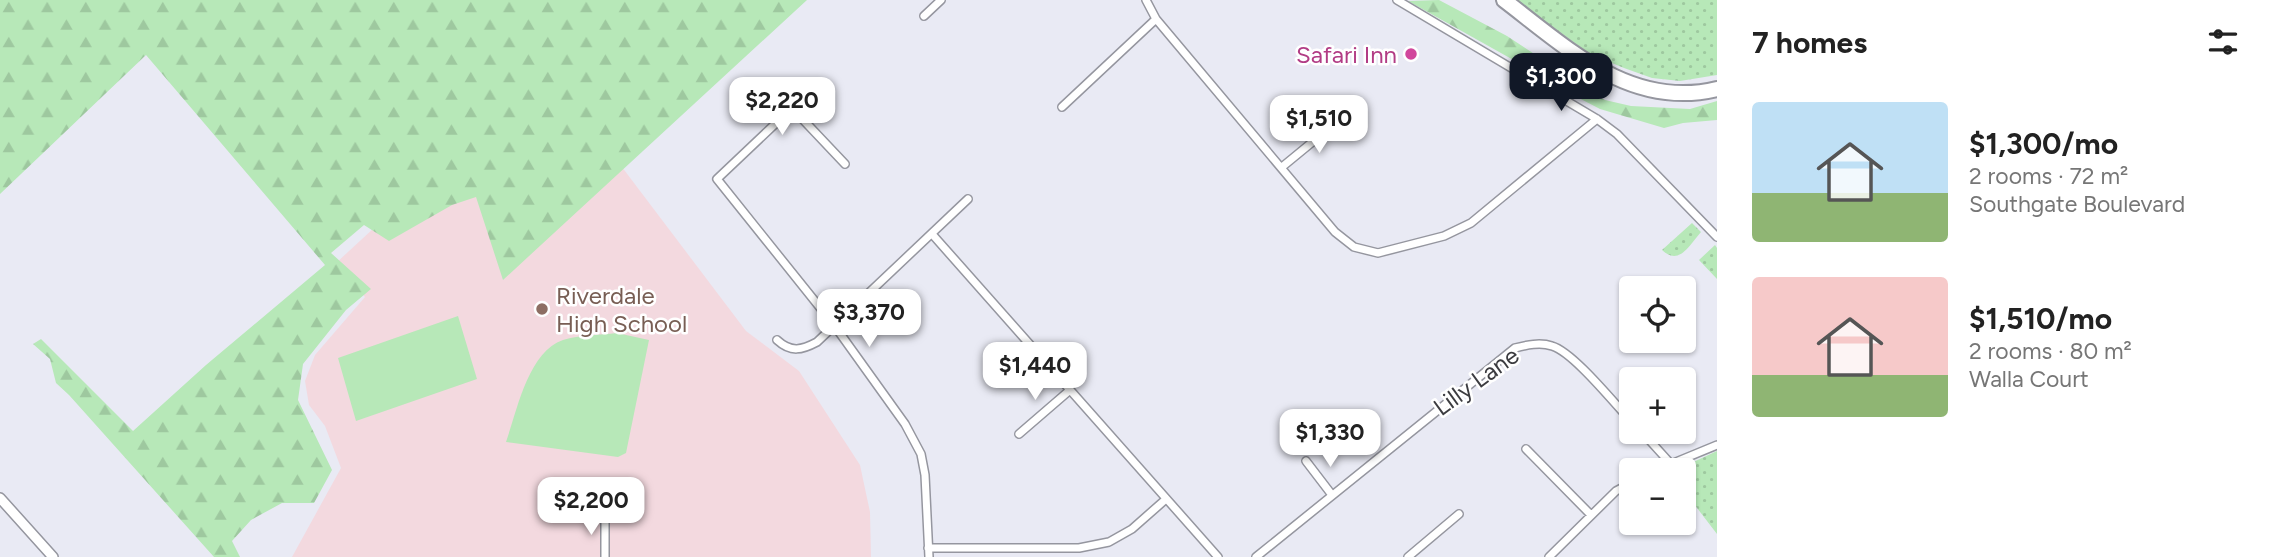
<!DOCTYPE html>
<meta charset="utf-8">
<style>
body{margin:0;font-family:Figtree,sans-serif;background:#f6f6f6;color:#222;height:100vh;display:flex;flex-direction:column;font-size:26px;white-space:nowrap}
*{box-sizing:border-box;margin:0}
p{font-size:23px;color:#767676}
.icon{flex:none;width:38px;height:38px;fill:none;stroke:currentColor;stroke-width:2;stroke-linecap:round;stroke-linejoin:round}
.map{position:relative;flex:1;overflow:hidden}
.panel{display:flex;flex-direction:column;background:#fff;width:560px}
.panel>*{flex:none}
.buttons{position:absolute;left:1619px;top:276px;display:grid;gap:14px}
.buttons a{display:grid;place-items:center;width:77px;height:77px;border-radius:7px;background:#fff;box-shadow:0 2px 5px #0004;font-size:35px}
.price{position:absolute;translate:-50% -60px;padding:0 16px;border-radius:14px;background:#fff;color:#222;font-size:23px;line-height:46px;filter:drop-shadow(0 2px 4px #0008)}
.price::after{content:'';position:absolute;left:50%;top:42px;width:21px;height:16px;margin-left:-10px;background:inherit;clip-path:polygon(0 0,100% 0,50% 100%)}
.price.current{background:#111827;color:#fff}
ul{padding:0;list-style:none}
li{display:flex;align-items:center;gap:21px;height:175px;padding:0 35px}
li span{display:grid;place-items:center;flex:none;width:196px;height:140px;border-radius:7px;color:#555}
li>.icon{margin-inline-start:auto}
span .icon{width:84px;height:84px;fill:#fffc;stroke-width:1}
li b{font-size:30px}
h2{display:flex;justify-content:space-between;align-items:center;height:84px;padding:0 35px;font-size:30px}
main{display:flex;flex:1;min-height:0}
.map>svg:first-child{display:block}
.education{fill:#f3d9df}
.green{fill:url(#green-dots)}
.forest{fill:url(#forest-firs)}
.pitch{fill:#b7e8b8}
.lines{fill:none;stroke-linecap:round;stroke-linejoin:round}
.minor-casing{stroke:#95969f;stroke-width:10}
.tertiary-casing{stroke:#95969f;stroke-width:12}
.motorway-casing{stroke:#95969f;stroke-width:18}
.minor{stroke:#fff;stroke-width:7}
.tertiary{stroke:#fff;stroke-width:9}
.motorway{stroke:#fff;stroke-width:14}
.hotel-dot{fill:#d1479c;stroke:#fff;stroke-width:2.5}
.education-dot{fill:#8d6e63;stroke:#fff;stroke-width:2.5}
.labels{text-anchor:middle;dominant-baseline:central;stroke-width:5;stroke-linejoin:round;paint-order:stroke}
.hotel-label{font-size:24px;fill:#b23c85;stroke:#fff;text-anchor:end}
.education-label{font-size:24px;fill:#785e54;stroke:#fff;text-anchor:start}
.street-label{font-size:24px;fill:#3c3c40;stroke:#fff}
</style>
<main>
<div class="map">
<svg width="1717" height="557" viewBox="0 0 1717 557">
<defs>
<pattern id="green-dots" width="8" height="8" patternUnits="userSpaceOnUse" patternTransform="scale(1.75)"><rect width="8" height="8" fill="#b7e8b8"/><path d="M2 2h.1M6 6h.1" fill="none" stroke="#9ec89f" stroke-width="1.8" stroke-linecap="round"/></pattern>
<pattern id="forest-firs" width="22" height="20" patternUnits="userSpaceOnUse" patternTransform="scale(1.75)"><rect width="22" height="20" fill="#b7e8b8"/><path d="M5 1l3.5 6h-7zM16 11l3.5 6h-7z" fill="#9ec89f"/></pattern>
</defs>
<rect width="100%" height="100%" fill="#e9eaf4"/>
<!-- education -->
<path class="education" d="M547,68l199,263 53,40 61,94 10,47 1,45h-579l49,-89 -16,-42 -16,-21 -4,-24 10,-26 50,-58 -30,-33z"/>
<!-- green -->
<path class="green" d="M1515,0h202v75l-37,6 -28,-3 -28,-10 -34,-14z
M1692,223l9,9c-12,14 -22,34 -39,18z
M1715,245l2,3v31l-18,-19z
M1717,451v83l-33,-43v-20h-10z"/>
<!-- forest -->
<path class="forest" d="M0,0h807l-304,280 -27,-83 -24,8 -63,36 -25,-16 -33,28 40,36 -25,21 -43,54 -5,36 34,70 -18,33h-32l-31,17 -19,21 8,16h-26l-145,-162 -13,-12 -6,-24 -17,-15 8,-5 92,92 73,-66 119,-100 -179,-210 -146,139z
M1439,0l68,36 29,19 33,26 36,19 26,6 59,3 27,-8v19l-34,3 -19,5 -64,-19 -54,-28 -29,-19 -109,-61z"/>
<!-- pitch -->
<path class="pitch" d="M458,316l19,63 -121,42 -18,-63z
M617,333l32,7 -23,113 -8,4 -112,-15c11,-31 22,-90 57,-102 17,-5 36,-5 54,-7z"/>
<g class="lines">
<!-- minor casing -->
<g class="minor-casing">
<path id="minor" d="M1146,0l10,19 179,213 19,15 24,6 66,-17 27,-13 126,-104
M1397,0l200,119 20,15 100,103
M924,16l17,-16
M1062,107l94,-88
M845,164l-53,-56 -75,71 117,146 71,99 16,30 4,21 4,82
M1282,167l56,-46
M932,234l286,323
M777,340c14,13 25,10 40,2l151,-143
M1642,432l29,32
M1019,434l51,-44
M1526,449l65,66
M1306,461l26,34
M1654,471l63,-26
M928,548h151l30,-6 23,-13 34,-30
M605,557v-40
M1256,557l259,-209c12,-3 25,-6 37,-2 21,6 62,57 79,75
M1408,557l51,-43
M1549,557l67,-66 15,-8"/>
</g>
<!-- tertiary casing -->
<g class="tertiary-casing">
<path id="tertiary" d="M0,498l53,59"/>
</g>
<!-- motorway casing -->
<g class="motorway-casing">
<path id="motorway" d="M1504,0c63,48 127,110 213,89"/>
</g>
<!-- minor -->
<use href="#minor" class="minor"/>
<!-- tertiary -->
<use href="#tertiary" class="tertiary"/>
<!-- motorway -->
<use href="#motorway" class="motorway"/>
</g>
<!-- markers -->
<circle class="hotel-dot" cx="1411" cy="54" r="7"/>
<circle class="education-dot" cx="542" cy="309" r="7"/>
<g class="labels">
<!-- hotel labels -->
<g class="hotel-label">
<text x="1397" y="54">Safari Inn</text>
</g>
<!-- education labels -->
<g class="education-label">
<text x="556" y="295">Riverdale<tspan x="556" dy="28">High School</tspan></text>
</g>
<!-- street labels -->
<g class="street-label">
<text transform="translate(1476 381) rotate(-36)">Lilly Lane</text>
</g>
</g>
</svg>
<div class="buttons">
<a><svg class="icon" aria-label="locate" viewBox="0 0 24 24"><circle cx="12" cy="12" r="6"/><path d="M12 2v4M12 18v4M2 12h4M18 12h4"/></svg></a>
<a>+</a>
<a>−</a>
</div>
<b class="price current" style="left:1561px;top:113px">$1,300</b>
<b class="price" style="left:782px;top:137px">$2,220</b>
<b class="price" style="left:1319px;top:155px">$1,510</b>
<b class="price" style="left:869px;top:349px">$3,370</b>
<b class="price" style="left:1035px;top:402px">$1,440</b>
<b class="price" style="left:1330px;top:469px">$1,330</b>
<b class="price" style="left:591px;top:537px">$2,200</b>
</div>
<section class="panel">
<h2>7 homes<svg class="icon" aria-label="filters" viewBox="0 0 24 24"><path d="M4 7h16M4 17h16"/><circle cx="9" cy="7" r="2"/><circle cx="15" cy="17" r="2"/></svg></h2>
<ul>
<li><span style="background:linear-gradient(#bfe0f5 65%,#8fb573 0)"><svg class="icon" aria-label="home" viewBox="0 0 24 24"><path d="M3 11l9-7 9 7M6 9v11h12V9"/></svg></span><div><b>$1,300/mo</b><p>2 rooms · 72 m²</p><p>Southgate Boulevard</p></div></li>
<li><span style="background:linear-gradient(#f6c9c9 70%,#8fb573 0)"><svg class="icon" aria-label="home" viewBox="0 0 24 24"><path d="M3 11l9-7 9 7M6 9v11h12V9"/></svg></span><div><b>$1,510/mo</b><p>2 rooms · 80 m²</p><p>Walla Court</p></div></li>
</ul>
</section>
</main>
